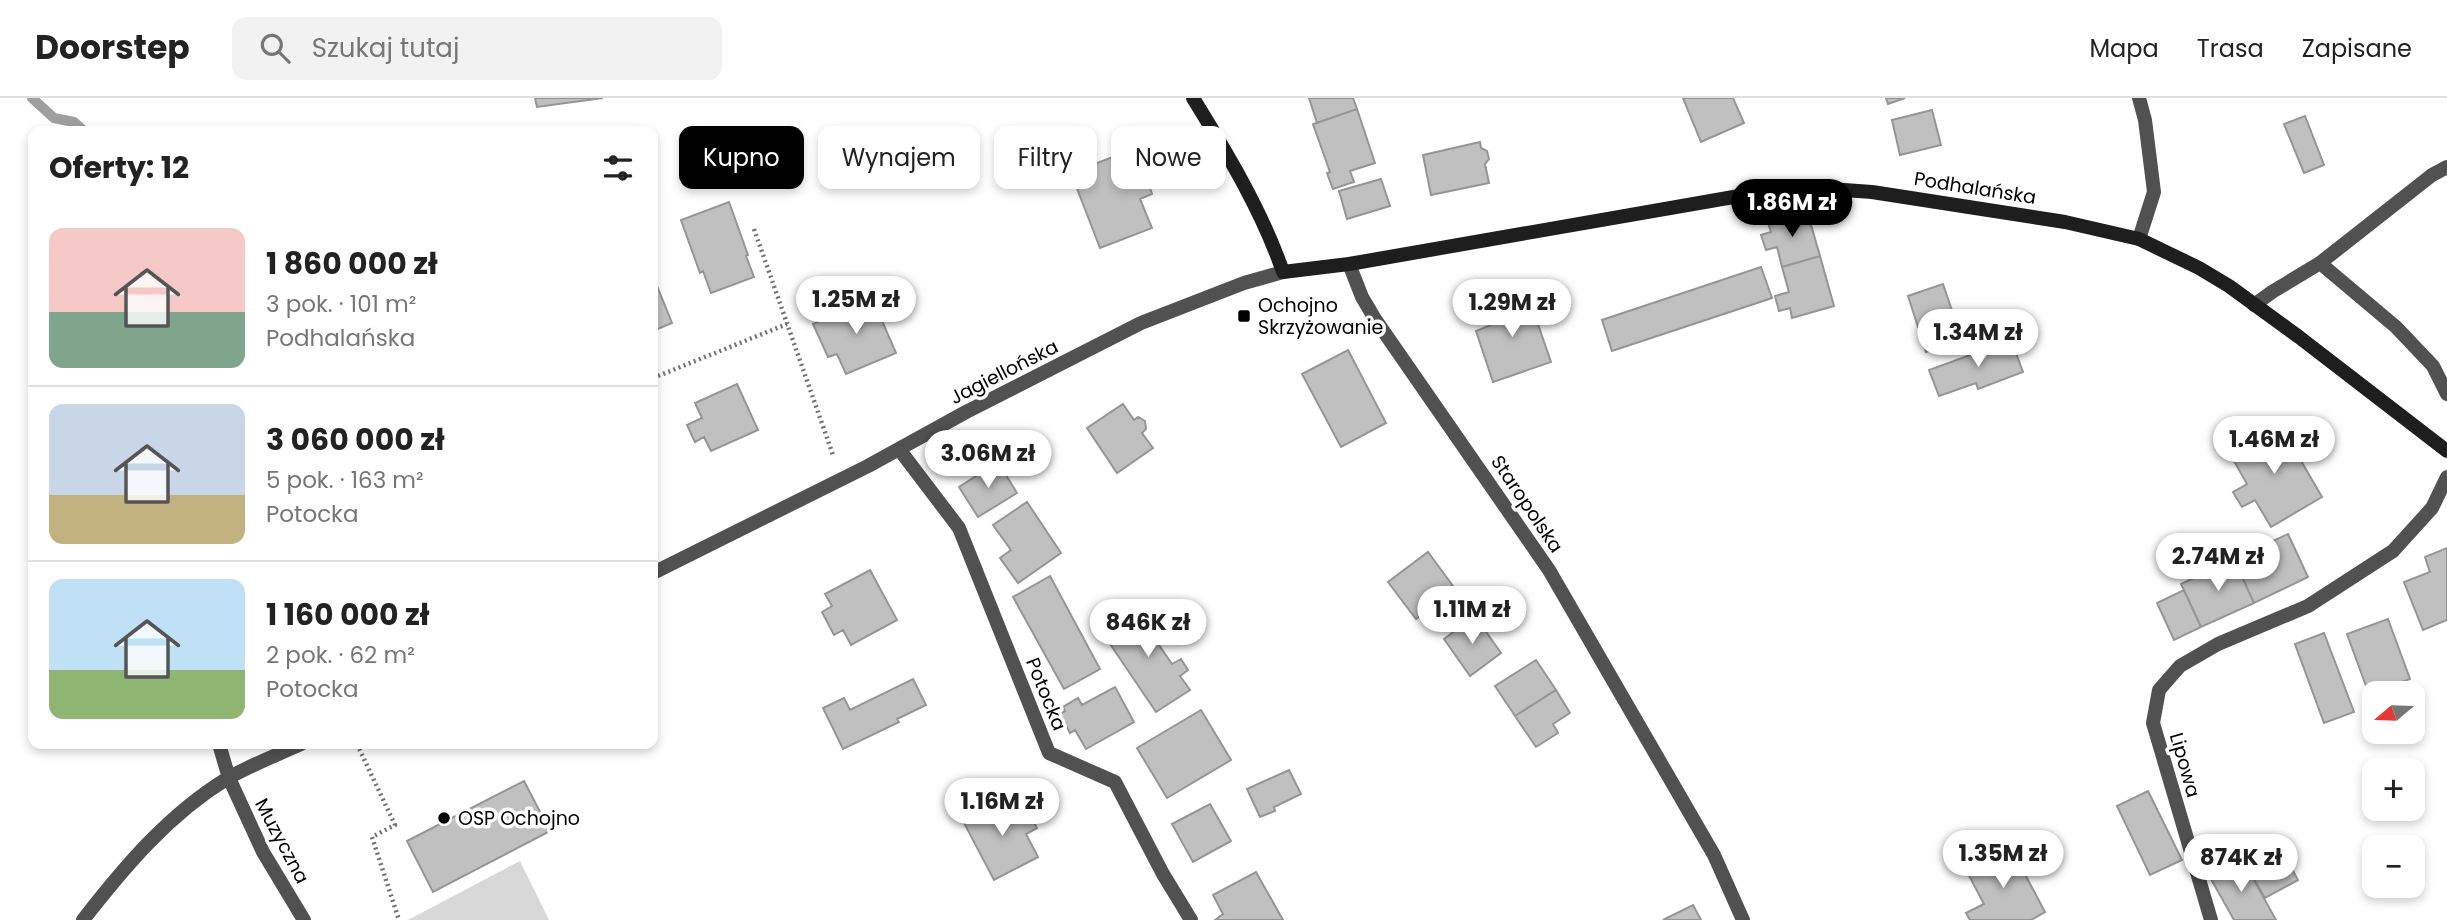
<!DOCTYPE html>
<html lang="pl">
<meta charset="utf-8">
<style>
body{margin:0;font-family:Poppins,sans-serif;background:#f2f2f2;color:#222;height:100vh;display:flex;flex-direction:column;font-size:26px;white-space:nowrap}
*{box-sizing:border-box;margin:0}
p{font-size:23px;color:#767676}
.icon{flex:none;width:38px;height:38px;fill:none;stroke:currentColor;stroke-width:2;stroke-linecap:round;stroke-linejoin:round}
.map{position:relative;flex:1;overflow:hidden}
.details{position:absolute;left:28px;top:28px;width:630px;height:623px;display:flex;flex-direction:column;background:#fff;border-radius:14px;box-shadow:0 4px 10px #0003}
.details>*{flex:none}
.guide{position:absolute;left:679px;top:28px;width:665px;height:63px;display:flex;gap:14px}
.needle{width:46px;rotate:251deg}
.buttons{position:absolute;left:2362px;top:583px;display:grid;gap:14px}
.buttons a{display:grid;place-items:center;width:63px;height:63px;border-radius:14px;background:#fff;box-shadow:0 4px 10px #0003;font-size:35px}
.price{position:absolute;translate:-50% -60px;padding:0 16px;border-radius:24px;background:#fff;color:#222;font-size:23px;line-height:46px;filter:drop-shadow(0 2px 4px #0008)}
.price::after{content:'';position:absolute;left:50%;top:42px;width:21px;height:16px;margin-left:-10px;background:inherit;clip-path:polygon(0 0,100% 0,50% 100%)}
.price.on{background:#000;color:#fff}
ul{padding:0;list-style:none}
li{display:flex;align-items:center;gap:21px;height:175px;padding:0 21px}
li+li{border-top:2px solid #e0e0e0}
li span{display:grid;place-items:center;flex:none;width:196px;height:140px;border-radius:14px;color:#555}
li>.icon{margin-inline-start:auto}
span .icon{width:84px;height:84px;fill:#fffc;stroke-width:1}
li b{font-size:30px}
h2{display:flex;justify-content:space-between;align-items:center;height:84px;padding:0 21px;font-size:30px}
.tag{padding:0 24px;border-radius:14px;background:#fff;box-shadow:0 4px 10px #0003;font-size:24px;line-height:63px}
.tag.on{background:#000;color:#fff}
header{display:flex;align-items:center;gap:42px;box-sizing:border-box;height:98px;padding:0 35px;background:#fff;border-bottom:2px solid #e0e0e0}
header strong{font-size:33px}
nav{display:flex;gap:38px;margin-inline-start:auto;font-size:24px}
.search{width:490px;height:63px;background:#f2f2f2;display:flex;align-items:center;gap:18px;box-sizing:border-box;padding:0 24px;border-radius:14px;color:#767676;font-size:26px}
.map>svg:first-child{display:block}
.green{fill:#d8d8d8}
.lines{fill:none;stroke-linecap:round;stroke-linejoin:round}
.stream{stroke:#9f9f9f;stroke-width:10}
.building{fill:#c0c0c0;stroke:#959595;stroke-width:2}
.path{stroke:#737373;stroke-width:4.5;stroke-dasharray:2 3.5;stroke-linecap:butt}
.lane{stroke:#515151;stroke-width:14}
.street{stroke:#515151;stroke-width:14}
.secondary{stroke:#1e1e1e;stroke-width:14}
.poi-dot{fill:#000;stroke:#fff;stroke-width:2.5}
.labels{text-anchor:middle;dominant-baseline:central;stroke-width:7;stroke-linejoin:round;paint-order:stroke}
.street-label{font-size:19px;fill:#000;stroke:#fff}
.poi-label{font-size:19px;fill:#000;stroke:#fff;text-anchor:start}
</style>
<header>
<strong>Doorstep</strong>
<div class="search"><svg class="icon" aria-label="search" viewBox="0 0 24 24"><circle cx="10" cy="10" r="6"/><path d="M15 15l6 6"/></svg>Szukaj tutaj</div>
<nav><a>Mapa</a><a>Trasa</a><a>Zapisane</a></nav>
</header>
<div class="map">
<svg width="2447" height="822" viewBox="0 0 2447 822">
<rect width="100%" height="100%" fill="#fff"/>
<!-- green -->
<path class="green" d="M520,763l29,59h-141z"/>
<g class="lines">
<!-- stream -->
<path class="stream" d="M32,0l22,20 20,4 10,9"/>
</g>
<!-- building -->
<path class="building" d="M535,0h68l-66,9z
M1309,0h44l4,11 -40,14z
M1683,0h50l11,25 -43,19z
M1886,0h19l-17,6z
M1357,11l18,54 -25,8 4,11 -21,7 -6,-16 3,-1 -17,-48z
M1932,12l9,35 -41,10 -8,-35z
M2305,18l19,49 -20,8 -20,-49z
M1480,44l1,6 6,3 2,8 -4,5 4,19 -58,12 -8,-40z
M1123,55l9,25 13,-5 7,21 -12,5 12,29 -52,20 -29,-75z
M1381,81l9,27 -43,13 -8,-28z
M729,104l19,53 -2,1 8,21 -43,16 -8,-22 -3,2 -19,-53z
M1807,113l13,45 -38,11 -5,-20 -11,3 -5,-15 10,-3 -3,-9z
M1820,158l14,50 -42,12 -2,-10 -11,3 -4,-15 14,-4 -7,-25z
M1761,169l11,31 -160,53 -10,-31z
M653,178l19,47 -19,8z
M1943,186l19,56 -36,12 -18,-56z
M1519,195l6,19 8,-2 18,52 -58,20 -17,-51 15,-6 -7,-20z
M872,200l24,55 -50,21 -9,-20 -9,3 -15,-33z
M2011,242l12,32 -45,17 -2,-6 -37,13 -10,-26z
M1348,252l38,73 -45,24 -39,-73z
M737,286l21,46 -47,21 -7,-14 -9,5 -8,-17 15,-7 -7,-15z
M1123,306l11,16 4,-3 7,4 1,8 -4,4 11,15 -36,25 -30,-45z
M2279,325l43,74 -51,30 -16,-27 -13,7 -9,-15 14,-8 -18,-32z
M998,364l19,31 -39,24 -19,-30z
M1027,404l34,51 -43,30 -18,-25 11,-8 -18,-25z
M2288,436l20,43 -54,26 -20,-44z
M2447,450v72l-24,10 -19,-48 26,-10 -5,-15z
M1428,454l28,38 -40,29 -28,-37z
M2234,461l20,44 -53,24 -20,-43z
M870,472l27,50 -46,25 -8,-15 -9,5 -12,-23 10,-6 -7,-12z
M1050,478l50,93 -36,20 -51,-92z
M2184,492l17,37 -27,13 -17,-37z
M1139,510l9,14 7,-5 14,21 -10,7 13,19 9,-5 7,11 -8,6 10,14 -34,22 -54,-80z
M1475,518l26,37 -31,23 -26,-37z
M2388,521l22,60 -41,15 -22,-60z
M2324,535l30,79 -30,11 -29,-79z
M1536,562l20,30 -41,26 -20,-30z
M913,581l13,26 -29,14 2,3 -56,27 -20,-41 21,-10 6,12z
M1115,589l19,35 -48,27 -11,-19 -5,3 -10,-19 5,-3 -2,-4 15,-9 4,7z
M1556,592l14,23 -17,11 5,9 -22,14 -21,-31z
M1201,612l30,50 -64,38 -30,-50z
M1289,672l12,24 -27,13 1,4 -15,6 -13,-28z
M524,683l26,50 -117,61 -26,-51z
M2148,693l34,69 -32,15 -33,-69z
M1007,699l12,22 10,-6 8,15 -11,6 12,23 -44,23 -31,-59z
M1210,706l21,37 -38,21 -21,-38z
M2279,747l19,35 -33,18 -20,-34z
M2010,748l35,66 -14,8h-61l-4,-7 18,-9 -18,-34z
M2223,766l5,9 17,-9 31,56h-42l-27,-48z
M1256,774l27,48h-68l8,-6 -10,-19z
M1693,807l8,15h-38z"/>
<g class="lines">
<!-- path -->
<path class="path" d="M754,131l79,226
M653,280l134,-54
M357,646l38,81 -23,12 27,83"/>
<!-- lane -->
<path class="lane" d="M2320,165l76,64 37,39 14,28
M2254,207l18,-13 48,-29 112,-88 15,-8
M219,646l10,34"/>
<!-- street -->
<path class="street" d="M2139,141l15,-47 -9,-72 -6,-22
M1349,166l13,33 13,22 174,251 165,285 29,65
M899,351l60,79 90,225 66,29 48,92 28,46
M653,475l215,-107 98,-54 175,-89 103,-40 39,-11
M229,680l34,74 41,68
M83,822c42,-54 86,-106 145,-142 23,-13 49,-23 73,-34
M2211,822l-58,-197 6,-33 21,-24 38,-22 90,-38 85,-55 39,-43 15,-31"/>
<!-- secondary -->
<path class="secondary" d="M1193,0c34,55 69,113 90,174l66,-8 396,-69 44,-4 41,-2 42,3 193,30 74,17 60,29 30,18 70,51 148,114"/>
</g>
<!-- markers -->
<g class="poi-dot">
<rect x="1237" y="211" width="14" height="14" rx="3.5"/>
<circle cx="444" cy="720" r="7"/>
</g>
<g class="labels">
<!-- street labels -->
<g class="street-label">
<text transform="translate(1975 90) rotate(9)">Podhalańska</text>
<text transform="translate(1004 274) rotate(-27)">Jagiellońska</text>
<text transform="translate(1527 406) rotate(56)">Staropolska</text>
<text transform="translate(1046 596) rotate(68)">Potocka</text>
<text transform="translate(2185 667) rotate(74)">Lipowa</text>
<text transform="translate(282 743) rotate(62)">Muzyczna</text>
</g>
<!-- poi labels -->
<g class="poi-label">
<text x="1258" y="207">Ochojno<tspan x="1258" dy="22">Skrzyżowanie</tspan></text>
<text x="458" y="720">OSP Ochojno</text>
</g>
</g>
</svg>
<div class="buttons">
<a><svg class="needle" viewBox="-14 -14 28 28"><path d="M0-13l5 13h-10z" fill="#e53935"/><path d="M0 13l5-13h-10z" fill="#767676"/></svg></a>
<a>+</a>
<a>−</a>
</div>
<b class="price on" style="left:1792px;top:141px">1.86M zł</b>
<b class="price" style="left:856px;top:238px">1.25M zł</b>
<b class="price" style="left:1512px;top:241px">1.29M zł</b>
<b class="price" style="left:1978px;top:271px">1.34M zł</b>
<b class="price" style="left:2274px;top:378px">1.46M zł</b>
<b class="price" style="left:988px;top:392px">3.06M zł</b>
<b class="price" style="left:2218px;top:495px">2.74M zł</b>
<b class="price" style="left:1472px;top:548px">1.11M zł</b>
<b class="price" style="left:1148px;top:561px">846K zł</b>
<b class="price" style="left:1002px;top:740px">1.16M zł</b>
<b class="price" style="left:2003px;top:792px">1.35M zł</b>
<b class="price" style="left:2241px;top:796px">874K zł</b>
<div class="guide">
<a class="tag on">Kupno</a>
<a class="tag">Wynajem</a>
<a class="tag">Filtry</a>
<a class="tag">Nowe</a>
</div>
<section class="details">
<h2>Oferty: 12<svg class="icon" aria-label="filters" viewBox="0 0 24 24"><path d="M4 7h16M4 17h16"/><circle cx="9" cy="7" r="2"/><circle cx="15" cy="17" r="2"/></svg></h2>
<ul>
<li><span style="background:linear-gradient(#f6c9c9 60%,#7fa58c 0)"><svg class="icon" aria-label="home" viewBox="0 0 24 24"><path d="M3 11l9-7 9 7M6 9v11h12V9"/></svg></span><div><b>1 860 000 zł</b><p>3 pok. · 101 m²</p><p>Podhalańska</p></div></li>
<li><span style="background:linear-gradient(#c9d6e8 65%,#c2b280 0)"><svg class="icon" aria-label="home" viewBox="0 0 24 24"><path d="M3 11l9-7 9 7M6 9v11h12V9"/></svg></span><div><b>3 060 000 zł</b><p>5 pok. · 163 m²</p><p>Potocka</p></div></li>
<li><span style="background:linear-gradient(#bfe0f5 65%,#8fb573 0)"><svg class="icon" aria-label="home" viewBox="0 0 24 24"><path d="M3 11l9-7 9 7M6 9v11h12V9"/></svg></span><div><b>1 160 000 zł</b><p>2 pok. · 62 m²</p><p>Potocka</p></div></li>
</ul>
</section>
</div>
